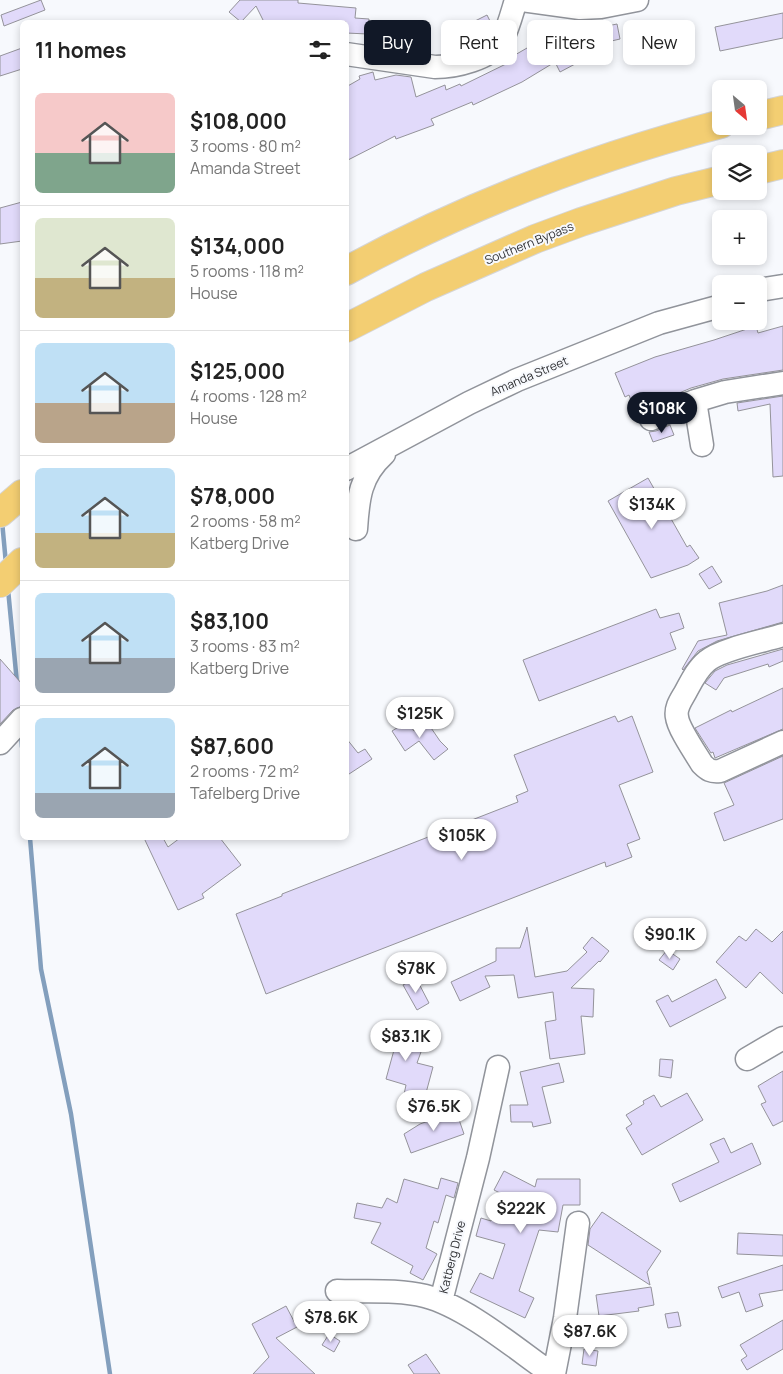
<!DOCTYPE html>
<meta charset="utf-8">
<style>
body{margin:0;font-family:Manrope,sans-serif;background:#f6f6f6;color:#222;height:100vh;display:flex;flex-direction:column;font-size:19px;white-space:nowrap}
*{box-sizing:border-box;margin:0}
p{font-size:16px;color:#767676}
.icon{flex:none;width:28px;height:28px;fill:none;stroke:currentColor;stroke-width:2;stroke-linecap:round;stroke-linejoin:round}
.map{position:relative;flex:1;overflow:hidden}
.details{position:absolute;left:20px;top:20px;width:329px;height:820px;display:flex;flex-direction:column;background:#fff;border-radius:8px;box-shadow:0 2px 8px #0003}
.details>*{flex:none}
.guide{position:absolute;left:364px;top:20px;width:344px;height:45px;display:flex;gap:10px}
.needle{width:32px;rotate:151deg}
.controls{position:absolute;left:712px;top:80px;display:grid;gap:10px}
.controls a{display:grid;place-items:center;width:55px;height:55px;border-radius:8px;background:#fff;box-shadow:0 2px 8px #0003;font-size:25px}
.price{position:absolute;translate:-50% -42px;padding:0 11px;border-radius:18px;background:#fff;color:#222;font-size:16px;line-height:32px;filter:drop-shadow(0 1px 2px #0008)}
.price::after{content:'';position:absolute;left:50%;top:30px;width:15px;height:11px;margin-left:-8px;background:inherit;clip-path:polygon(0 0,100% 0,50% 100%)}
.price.selected{background:#111827;color:#fff}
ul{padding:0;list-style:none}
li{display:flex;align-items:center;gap:15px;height:125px;padding:0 15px}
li+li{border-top:1px solid #e0e0e0}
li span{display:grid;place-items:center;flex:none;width:140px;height:100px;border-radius:8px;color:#555}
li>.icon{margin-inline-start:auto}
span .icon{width:60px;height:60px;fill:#fffc;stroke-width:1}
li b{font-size:21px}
h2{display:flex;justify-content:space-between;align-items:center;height:60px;padding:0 15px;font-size:21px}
.chip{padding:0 18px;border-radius:8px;background:#fff;box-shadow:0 2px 8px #0003;font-size:18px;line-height:45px}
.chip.selected{background:#111827;color:#fff}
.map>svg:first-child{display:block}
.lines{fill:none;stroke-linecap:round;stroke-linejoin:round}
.stream{stroke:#839fbd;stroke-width:4.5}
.building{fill:#e1dafa;stroke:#94939a}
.minor-casing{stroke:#91949b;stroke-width:25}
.highway-casing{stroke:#d5d5d6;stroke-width:30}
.minor{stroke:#fff;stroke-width:22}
.highway{stroke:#f3ce72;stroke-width:28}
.labels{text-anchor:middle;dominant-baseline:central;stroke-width:4;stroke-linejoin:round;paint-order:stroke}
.street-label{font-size:12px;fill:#2e2f32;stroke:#f7f9fd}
</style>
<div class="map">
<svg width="783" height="1374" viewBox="0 0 783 1374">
<rect width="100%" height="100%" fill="#f7f9fd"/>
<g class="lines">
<!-- stream -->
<path class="stream" d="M2,521l4,43
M8,589l9,94
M21,731l1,16
M30,838l11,131 30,145 39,260"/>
</g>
<!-- building -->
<path class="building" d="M41,0l4,10 -41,16 -3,-11z
M240,0h58v3l58,5 -1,10 14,1 -1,15 -22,-1v-11h-82l-8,-16 -15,16 -12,-10z
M783,13v25l-63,13 -5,-24z
M487,15l6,12 -6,10 -18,11 -14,4 -8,-17z
M617,24l3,15 -30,7 4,8 -34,18 -5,-10 -33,20 -49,23 -1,-3 -41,17 3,6 -38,14 -1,-3 -49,25v-74l14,-8 -1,-3 14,-4 2,8 21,-5 15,2 5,20 29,-12 1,5 14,-6 1,2 49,-24 -2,-3 19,-11 3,6 24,-13 4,8 40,-21z
M22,48v21l-22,7v-20z
M22,202v39l-22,3v-36z
M756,326l2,7 25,-7v44l-60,9 -32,9 -45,19 -6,4 -2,8 -9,-24 -4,2 -10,-24 40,-16 59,-17z
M783,396v80l-10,1 -3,-73 -32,7 -1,-8z
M670,425l4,10 -21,7 -4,-10 7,-1z
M648,478l39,69 3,-2 9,13 -11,7 -37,13 -43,-77z
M712,566l10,16 -13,7 -10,-15z
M783,585v37l-66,19 -19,10 -15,19 -1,-1 16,-28 29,-6 -8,-32 48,-12z
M656,609l4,9 19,-5 5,15 -14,5 6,16 -137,52 -16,-41z
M783,649v12l-14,6 -1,-3 -44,14 -8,12 -11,-7 10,-12 12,-6z
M0,659l22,25v22l-9,4 -13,14z
M783,688v41l-68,29 -2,-6 -2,1 -16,-25 36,-18 1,2z
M615,716l3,6 14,-6 21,56 -34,13 21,54 -13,5 5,13 -26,10 -1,-5 -339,132 -30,-80 46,-18v-2l236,-92 -2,-6 12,-5 -14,-36z
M408,721l6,10 13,-9 13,19 8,8 -14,11 -15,-19 -14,10 -13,-20z
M346,738l12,15 7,-4 7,10 -26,17z
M783,756v63l-59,22 -10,-28 20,-8 -10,-22z
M144,838h19l5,9 12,-9h40l21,27 -39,29 2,4 -26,12z
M527,927l8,50 32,-6 20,-19 -4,-4 9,-11 17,14 -9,11 -1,-1 -28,27 23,1 -1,28 -12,-1 4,38 -35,5 -5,-37 11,-2 -3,-28 -35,6 -4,-23 -29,1 5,11 -30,14 -9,-19 45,-21v-13h24z
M756,929l16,13 11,-11v63l-23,-22 -14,16 -30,-26 23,-26 7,5z
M667,950l13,9 -7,11 -14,-10z
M416,978l13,25 -12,7 -14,-25z
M716,979l10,19 -56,29 -14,-26 12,-6 4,7z
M383,1024l43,14 -9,25 16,4 -10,37 -20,-5 3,-14 -20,-6 8,-29 -18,-6z
M660,1059l13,1 -2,18 -12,-2z
M559,1063l5,19 -22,5 9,36 -18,4 -1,-5h-21l-1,-17h18l-8,-33z
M783,1071v50l-10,5 -12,-22 5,-2 -8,-16z
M687,1093l16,27 -61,35 -16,-27 6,-4 -6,-9 18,-11 -1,-3 11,-6 7,12z
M456,1111l8,23 -53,19 -7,-19 16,-10z
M724,1138l7,15 21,-10 9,21 -81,38 -8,-18 47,-22 -9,-18z
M504,1171l31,16 2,-8h43v26h-17l-5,27 -19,-2 -20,61 15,7 -9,20 -55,-26 10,-19 13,6 12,-35 -29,-8 5,-18 10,3 13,-26 -10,-5z
M441,1178l17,5 -4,15 -8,-3 -8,28 -4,-2 -8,27 11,6 -14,26 -13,-7 3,-7 -42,-23 10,-20 -27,-5 3,-15 25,5 5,-10 10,5 7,-24 34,10z
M602,1212l59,39 -14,21 3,13 -62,-40 2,-16z
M738,1233l45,2v21l-46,-2z
M783,1265v25l-24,4 4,12 -17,6 -7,-20 -17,6 -4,-11z
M651,1287l3,18 -16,3 1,3 -40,5 -3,-21z
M286,1306l11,21 -21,11 39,36h-62l16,-17 -17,-33z
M678,1312l3,14 -13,2 -3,-14z
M783,1320v29l-36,21 -6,-10 6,-4 -7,-11z
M329,1334l11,7 -6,11 -12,-7z
M584,1349l14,2 -2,15 -14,-2z
M426,1354l14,20h-26l-6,-9z"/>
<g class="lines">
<!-- minor casing -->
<g class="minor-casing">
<path id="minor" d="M522,0l58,8 21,-1 36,-7
M346,54l89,13c20,0 56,-8 67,-27 6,-11 10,-27 14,-40
M759,290l24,-4
M695,401l7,44
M651,419l44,-18 30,-9 58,-9
M346,469l123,-66 48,-23 142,-57 62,-17
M356,529c2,-31 4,-53 28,-75
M783,635c-19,6 -62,14 -76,26 -10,8 -16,21 -22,32 -4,7 -10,15 -8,24 1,11 19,37 25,47 6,6 9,8 18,7l63,-29
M0,743l22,-24
M747,1059l36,-21
M337,1291c29,1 60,-2 88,5 42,11 91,53 127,78
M441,1301l37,-143 20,-91
M554,1374l11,-56 13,-95"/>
</g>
<!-- highway casing -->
<g class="highway-casing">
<path id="highway" d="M759,116l24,-6
M759,170l24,-6
M346,271c118,-64 245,-113 375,-147
M346,328l80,-41 109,-48 46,-17 95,-31 45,-11
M0,513l22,-19
M0,583l22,-21"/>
</g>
<!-- minor -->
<use href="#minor" class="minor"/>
<!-- highway -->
<use href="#highway" class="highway"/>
</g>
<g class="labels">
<!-- street labels -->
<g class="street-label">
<text transform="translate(529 243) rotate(-22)">Southern Bypass</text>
<text transform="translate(529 376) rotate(-23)">Amanda Street</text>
<text transform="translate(452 1257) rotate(-76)">Katberg Drive</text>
</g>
</g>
</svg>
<div class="controls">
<a><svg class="needle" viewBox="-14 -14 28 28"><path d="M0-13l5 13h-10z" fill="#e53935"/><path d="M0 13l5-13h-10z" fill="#767676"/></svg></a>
<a><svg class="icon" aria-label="layers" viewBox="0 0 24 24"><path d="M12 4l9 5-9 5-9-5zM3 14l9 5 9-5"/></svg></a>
<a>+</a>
<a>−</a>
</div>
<b class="price selected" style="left:662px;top:434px">$108K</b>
<b class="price" style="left:652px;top:530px">$134K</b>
<b class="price" style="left:420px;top:739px">$125K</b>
<b class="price" style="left:462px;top:861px">$105K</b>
<b class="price" style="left:670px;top:960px">$90.1K</b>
<b class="price" style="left:416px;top:994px">$78K</b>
<b class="price" style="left:406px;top:1062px">$83.1K</b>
<b class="price" style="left:434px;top:1132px">$76.5K</b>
<b class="price" style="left:521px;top:1234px">$222K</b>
<b class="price" style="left:331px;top:1343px">$78.6K</b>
<b class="price" style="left:590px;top:1357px">$87.6K</b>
<div class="guide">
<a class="chip selected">Buy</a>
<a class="chip">Rent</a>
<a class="chip">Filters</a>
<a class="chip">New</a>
</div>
<section class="details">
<h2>11 homes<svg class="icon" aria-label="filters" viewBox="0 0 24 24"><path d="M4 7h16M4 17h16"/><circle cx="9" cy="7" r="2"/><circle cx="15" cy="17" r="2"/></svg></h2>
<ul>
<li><span style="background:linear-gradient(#f6c9c9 60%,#7fa58c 0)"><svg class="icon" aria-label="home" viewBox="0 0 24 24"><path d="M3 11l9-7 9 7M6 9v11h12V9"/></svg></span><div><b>$108,000</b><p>3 rooms · 80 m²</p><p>Amanda Street</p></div></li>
<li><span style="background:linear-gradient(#dfe7d0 60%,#c2b280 0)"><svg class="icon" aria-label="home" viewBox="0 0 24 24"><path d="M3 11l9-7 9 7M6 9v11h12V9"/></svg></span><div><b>$134,000</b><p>5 rooms · 118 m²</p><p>House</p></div></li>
<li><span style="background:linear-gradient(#bfe0f5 60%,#b9a48a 0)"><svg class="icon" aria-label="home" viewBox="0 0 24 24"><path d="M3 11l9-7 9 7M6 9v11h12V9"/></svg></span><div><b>$125,000</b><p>4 rooms · 128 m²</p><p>House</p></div></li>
<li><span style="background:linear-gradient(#bfe0f5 65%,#c2b280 0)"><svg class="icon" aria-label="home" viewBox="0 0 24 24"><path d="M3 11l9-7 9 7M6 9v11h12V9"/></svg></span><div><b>$78,000</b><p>2 rooms · 58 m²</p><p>Katberg Drive</p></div></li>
<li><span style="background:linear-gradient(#bfe0f5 65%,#9aa5b1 0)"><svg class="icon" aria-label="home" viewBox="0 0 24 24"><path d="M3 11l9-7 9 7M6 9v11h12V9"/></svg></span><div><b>$83,100</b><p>3 rooms · 83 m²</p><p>Katberg Drive</p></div></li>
<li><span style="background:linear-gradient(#bfe0f5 75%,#9aa5b1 0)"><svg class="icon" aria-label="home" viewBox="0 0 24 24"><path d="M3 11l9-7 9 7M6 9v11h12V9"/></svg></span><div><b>$87,600</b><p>2 rooms · 72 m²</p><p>Tafelberg Drive</p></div></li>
</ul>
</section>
</div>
